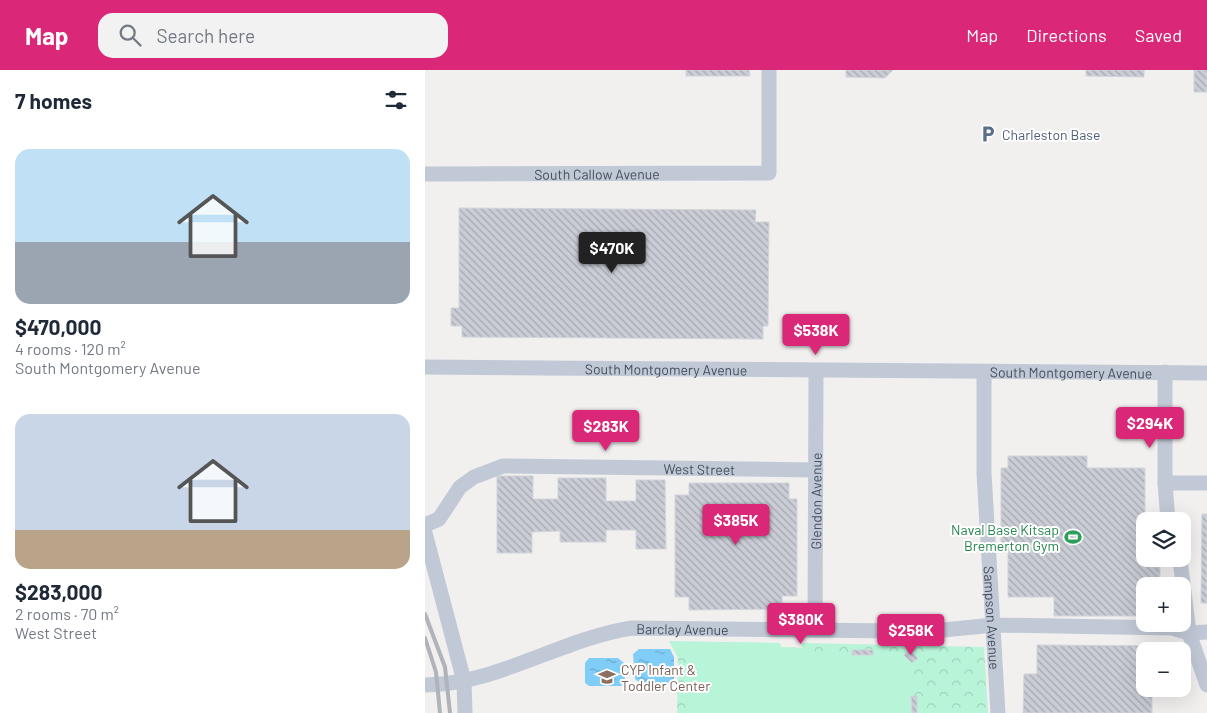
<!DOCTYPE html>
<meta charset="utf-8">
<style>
body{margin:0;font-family:Barlow,sans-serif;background:#f2f2f3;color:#1f2937;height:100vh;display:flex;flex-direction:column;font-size:19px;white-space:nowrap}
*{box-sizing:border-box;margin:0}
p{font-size:16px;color:#747a83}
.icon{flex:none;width:28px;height:28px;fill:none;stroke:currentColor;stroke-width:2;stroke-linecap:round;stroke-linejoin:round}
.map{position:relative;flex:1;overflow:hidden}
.drawer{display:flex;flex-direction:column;background:#fff;width:425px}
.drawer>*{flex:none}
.buttons{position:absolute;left:711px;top:442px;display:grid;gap:10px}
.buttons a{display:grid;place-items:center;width:55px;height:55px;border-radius:10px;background:#fff;box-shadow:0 5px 20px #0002;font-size:25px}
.price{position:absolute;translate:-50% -42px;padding:0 11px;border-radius:5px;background:#db2777;color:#fff;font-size:16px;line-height:32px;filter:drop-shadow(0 1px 2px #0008)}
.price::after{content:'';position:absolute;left:50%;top:30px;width:15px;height:11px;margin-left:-8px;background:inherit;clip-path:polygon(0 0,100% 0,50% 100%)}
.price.active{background:#222;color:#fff}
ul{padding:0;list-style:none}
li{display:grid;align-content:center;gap:10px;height:265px;padding:0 15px}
li span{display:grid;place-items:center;height:155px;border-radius:15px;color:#555}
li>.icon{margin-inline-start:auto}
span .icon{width:90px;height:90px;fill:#fffc;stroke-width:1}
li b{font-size:21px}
h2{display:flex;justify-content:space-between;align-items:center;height:60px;padding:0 15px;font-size:21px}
header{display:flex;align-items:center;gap:30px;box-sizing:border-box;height:70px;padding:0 25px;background:#db2777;color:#fff}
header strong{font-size:24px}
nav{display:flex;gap:28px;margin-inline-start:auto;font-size:18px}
.search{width:350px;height:45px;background:#f2f2f3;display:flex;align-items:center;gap:12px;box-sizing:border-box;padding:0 18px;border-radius:15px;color:#747a83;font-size:19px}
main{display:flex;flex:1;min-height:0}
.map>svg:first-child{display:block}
.forest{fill:url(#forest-crowns)}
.pitch{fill:#b8f4d8}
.water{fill:url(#water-ripples)}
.building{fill:url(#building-back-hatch);stroke:#d2d4db}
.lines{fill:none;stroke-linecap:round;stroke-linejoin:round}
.minor{stroke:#c1c9d6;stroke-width:15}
.rail{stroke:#b0b3ba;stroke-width:4}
.labels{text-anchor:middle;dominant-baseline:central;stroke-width:4;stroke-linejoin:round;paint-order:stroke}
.service-label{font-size:14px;fill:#4e5e75;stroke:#fff;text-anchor:start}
.street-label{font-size:14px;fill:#454f5f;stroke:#fff}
.leisure-label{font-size:14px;fill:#27864d;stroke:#fff;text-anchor:end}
.education-label{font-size:14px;fill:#785e54;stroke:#fff;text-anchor:start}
</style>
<header>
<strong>Map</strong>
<div class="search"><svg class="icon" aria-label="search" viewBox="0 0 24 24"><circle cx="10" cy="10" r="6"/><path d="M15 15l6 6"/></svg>Search here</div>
<nav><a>Map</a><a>Directions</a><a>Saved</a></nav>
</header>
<main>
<section class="drawer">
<h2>7 homes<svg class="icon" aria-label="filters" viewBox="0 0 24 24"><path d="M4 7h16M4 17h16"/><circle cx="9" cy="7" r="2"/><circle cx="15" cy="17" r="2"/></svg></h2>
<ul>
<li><span style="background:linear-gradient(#bfe0f5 60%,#9aa5b1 0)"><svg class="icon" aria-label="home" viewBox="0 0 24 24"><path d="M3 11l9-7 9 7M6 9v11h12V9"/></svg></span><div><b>$470,000</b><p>4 rooms · 120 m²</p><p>South Montgomery Avenue</p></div></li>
<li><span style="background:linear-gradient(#c9d6e8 75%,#b9a48a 0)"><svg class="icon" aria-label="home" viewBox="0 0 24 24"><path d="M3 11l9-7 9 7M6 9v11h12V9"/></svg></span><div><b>$283,000</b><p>2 rooms · 70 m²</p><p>West Street</p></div></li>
</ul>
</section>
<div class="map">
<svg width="782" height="643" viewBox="0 0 782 643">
<defs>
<pattern id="forest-crowns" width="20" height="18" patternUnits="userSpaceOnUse" patternTransform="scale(1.25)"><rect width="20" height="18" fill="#b8f4d8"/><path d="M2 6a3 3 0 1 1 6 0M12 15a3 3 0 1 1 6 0" fill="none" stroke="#a0d3bc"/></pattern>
<pattern id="water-ripples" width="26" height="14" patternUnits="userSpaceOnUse" patternTransform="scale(1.25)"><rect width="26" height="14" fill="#80cdf7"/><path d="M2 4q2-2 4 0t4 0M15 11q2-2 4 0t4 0" fill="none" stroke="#6ba9cb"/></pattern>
<pattern id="building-back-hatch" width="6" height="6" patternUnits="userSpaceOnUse" patternTransform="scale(1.25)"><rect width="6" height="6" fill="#cacdd5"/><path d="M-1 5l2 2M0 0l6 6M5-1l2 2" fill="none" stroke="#a6a9b0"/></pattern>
</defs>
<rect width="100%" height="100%" fill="#f2efef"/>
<!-- forest -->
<path class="forest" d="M244,571l111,2 1,4 21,1v-5l182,4 4,66h-311l1,-55z"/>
<!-- pitch -->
<path class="pitch" d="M261,572l94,1 1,4 21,1v-5h12l1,12h89l8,8 -1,50h-225z"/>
<!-- water -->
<path class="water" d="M214,579h31l4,8v23c-11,8 -29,8 -39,-1l-2,-25z
M164,588h29l6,5 1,19 -4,4h-32l-4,-3v-20z"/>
<!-- building -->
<path class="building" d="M261,0h63l1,6h-64z
M421,0h47l-8,8 -39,-1z
M661,0h58v7l-58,-1z
M769,0h13v22h-13z
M34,138l297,2 -1,12h14l-1,104h-5v13l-301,-2v-11h-11v-18h8z
M583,386h79v12h58v91h8v8h7v14h7v5h-22v30h-91v-19h-46v-45h-7v-84h7z
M72,406h36v23h25v-21h48v23h30v-21h29l1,69h-30v-19h-30v12h-46v-11l-28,1v21h-35z
M264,413h100v16h8v97h-15v13l-93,1v-13h-14v-102h14z
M777,444h5v89h-6z
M612,575l142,1v5h-34v38h7v24h-129l1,-39h13z
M427,580h21v5h-21z
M485,580l8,8 -6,5 -8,-8z
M486,626h6v17h-5z"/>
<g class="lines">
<!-- minor -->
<g class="minor">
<path id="s1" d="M0,104l344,-1v-103"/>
<path id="s2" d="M0,297l782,6"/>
<path id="s3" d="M559,302v101l14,240"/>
<path d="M740,302v111l3,38"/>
<path d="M740,413h42"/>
<path id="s4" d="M0,455l14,-6 21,-32 14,-10 29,-11 313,4"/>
<path d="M0,463l39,148 1,32"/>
<path d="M755,489l9,74 18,52"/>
<path id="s5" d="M390,560l1,-259"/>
<path id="s6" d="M0,615c73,-1 136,-46 207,-57l265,3h36l61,-6 178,3 17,5 18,-1"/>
</g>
<!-- rail -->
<path class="rail" d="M0,544l20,53 5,46
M0,568l11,34 4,41"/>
</g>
<!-- icons -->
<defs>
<g id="parking-bare" transform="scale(1.35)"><path d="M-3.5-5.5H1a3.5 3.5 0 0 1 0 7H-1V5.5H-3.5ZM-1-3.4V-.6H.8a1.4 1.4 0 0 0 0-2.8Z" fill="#5c6f8a" stroke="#fff" stroke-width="2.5" paint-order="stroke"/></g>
<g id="stadium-bare" transform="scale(1.35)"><path d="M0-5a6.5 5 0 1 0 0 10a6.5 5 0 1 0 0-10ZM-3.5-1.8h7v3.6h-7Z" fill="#2e9e5b" stroke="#fff" stroke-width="2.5" paint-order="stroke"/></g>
<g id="school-bare" transform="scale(1.35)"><path d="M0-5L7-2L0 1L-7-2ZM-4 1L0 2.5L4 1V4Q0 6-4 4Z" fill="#8d6e63" stroke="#fff" stroke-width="2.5" paint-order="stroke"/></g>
</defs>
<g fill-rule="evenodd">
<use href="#parking-bare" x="563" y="64"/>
<use href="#stadium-bare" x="648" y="467"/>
<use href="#school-bare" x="182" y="607"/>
</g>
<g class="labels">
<!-- service labels -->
<g class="service-label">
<text x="577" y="64">Charleston Base</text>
</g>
<!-- street labels -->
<g class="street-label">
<text stroke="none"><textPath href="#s1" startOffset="172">South Callow Avenue</textPath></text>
<text stroke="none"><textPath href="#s2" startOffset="241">South Montgomery Avenue</textPath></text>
<text stroke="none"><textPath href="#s2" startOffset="646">South Montgomery Avenue</textPath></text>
<text stroke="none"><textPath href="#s4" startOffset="298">West Street</textPath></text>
<text stroke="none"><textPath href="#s5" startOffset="129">Glendon Avenue</textPath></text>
<text stroke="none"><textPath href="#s3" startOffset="246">Sampson Avenue</textPath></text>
<text stroke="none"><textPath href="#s6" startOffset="266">Barclay Avenue</textPath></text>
</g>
<!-- leisure labels -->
<g class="leisure-label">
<text x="634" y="459">Naval Base Kitsap<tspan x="634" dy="16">Bremerton Gym</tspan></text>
</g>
<!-- education labels -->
<g class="education-label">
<text x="196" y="599">CYP Infant &amp;<tspan x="196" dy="16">Toddler Center</tspan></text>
</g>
</g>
</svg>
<div class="buttons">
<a><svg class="icon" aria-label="layers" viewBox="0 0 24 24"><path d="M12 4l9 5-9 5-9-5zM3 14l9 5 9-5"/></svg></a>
<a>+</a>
<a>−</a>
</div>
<b class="price active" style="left:187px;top:204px">$470K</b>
<b class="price" style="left:391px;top:286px">$538K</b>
<b class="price" style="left:725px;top:379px">$294K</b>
<b class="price" style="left:181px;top:382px">$283K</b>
<b class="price" style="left:311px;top:476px">$385K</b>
<b class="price" style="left:376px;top:575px">$380K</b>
<b class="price" style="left:486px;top:586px">$258K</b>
</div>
</main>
